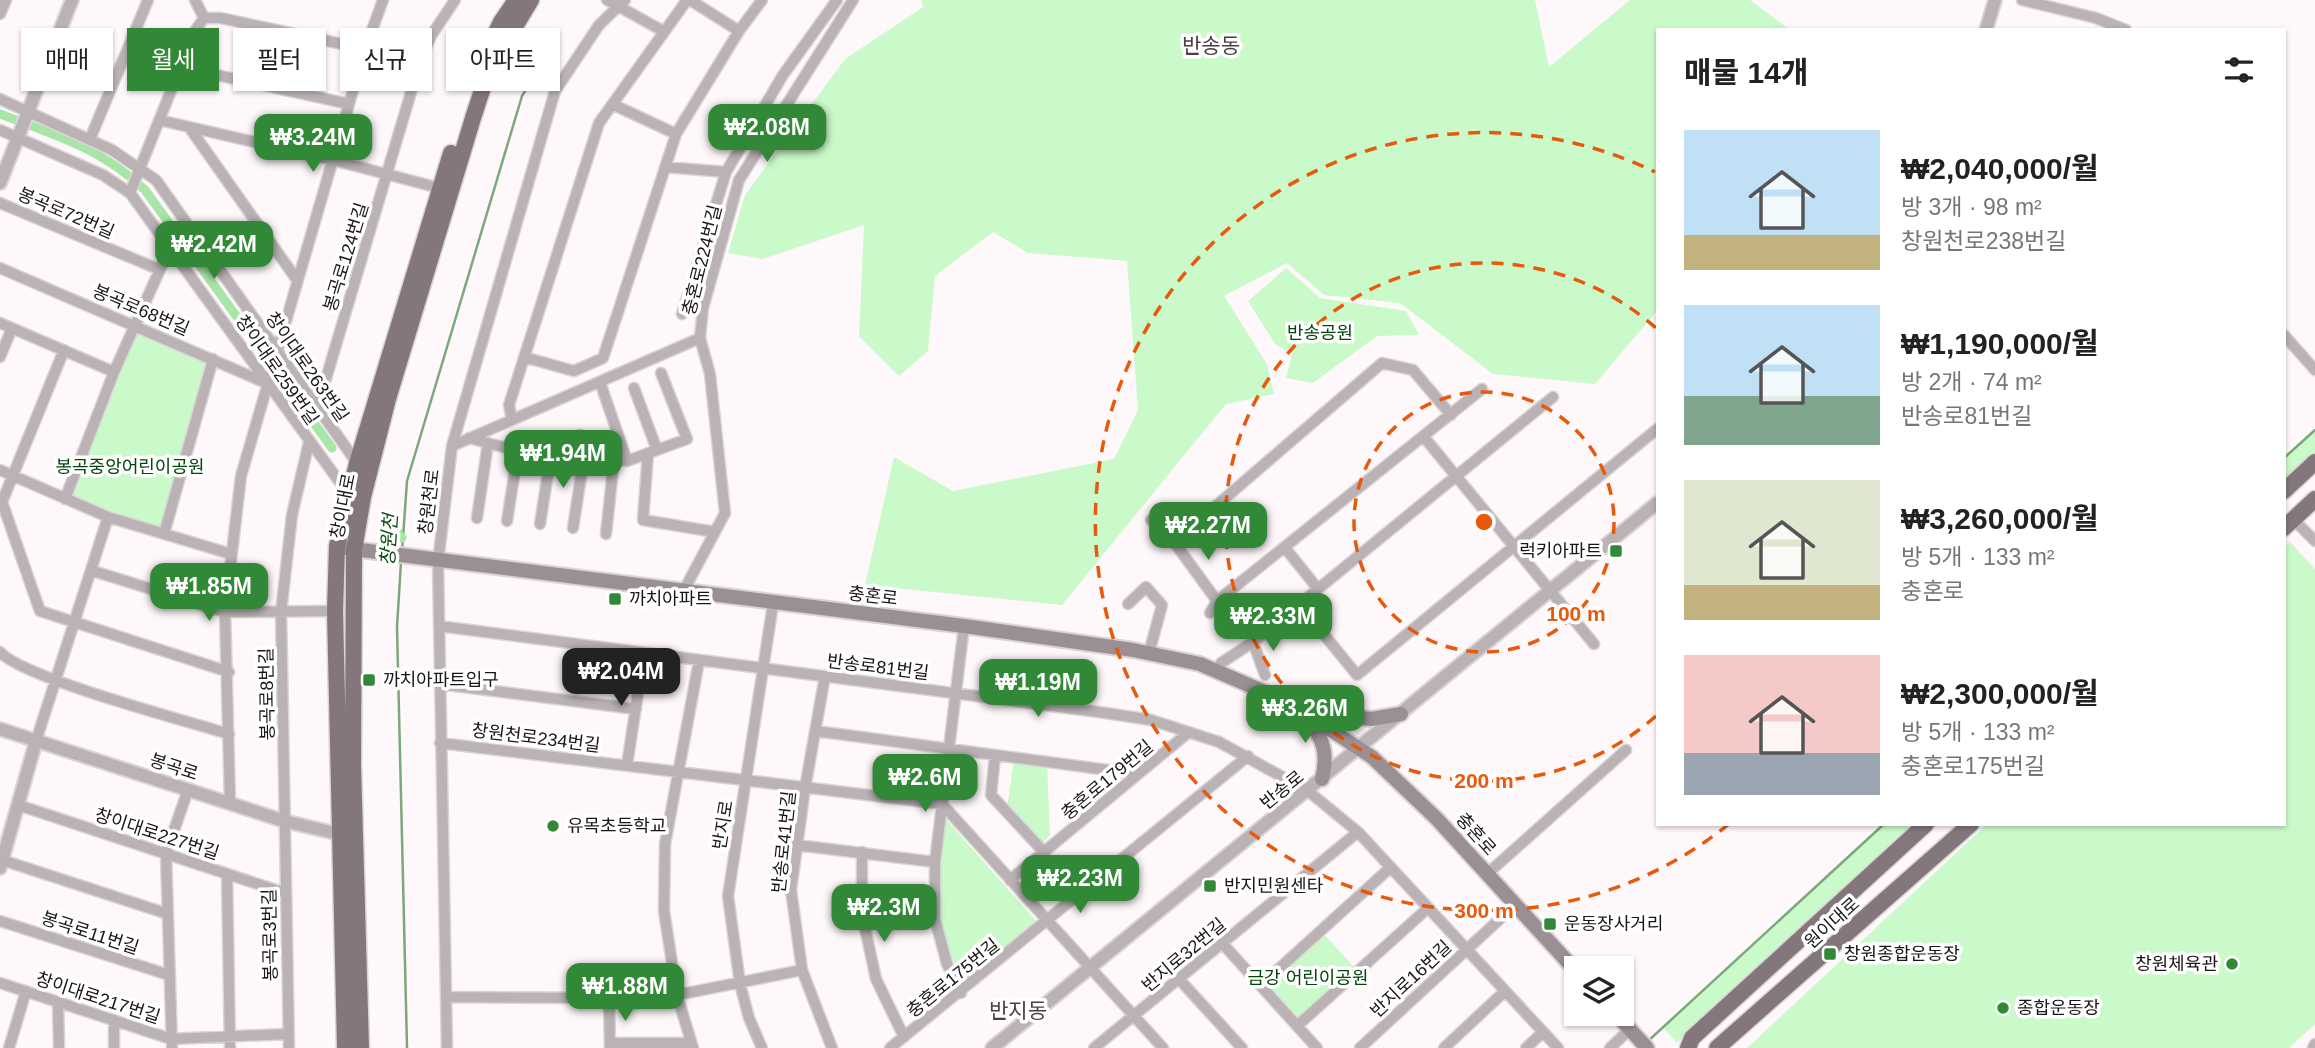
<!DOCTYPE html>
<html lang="ko">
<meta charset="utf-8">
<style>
body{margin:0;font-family:Helvetica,"Noto Sans KR",sans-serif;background:#f6f6f6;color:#222;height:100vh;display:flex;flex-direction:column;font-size:26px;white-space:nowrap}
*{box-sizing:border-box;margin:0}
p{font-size:23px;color:#767676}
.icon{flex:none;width:38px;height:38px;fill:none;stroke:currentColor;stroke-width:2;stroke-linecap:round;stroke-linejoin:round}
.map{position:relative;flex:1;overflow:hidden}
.side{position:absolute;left:1656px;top:28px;width:630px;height:798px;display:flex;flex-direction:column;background:#fff;border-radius:0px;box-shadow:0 2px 5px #0004}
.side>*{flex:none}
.top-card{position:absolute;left:21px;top:28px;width:665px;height:63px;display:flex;gap:14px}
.controls{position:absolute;left:1564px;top:956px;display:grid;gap:14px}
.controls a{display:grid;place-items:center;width:70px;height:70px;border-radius:0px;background:#fff;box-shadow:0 2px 5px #0004;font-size:35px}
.price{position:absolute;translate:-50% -60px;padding:0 16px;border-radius:14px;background:#318837;color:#fff;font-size:23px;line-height:46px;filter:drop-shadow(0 2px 4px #0008)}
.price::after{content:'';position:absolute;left:50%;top:42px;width:21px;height:16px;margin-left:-10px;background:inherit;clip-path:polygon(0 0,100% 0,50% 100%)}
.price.selected{background:#222;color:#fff}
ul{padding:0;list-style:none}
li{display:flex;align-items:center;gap:21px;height:175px;padding:0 28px}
li span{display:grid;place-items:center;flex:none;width:196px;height:140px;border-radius:0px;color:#555}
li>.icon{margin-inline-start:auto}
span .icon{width:84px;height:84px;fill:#fffc;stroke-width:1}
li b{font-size:30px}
h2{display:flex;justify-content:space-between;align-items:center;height:84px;padding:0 28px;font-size:30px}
.chip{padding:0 24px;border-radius:0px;background:#fff;box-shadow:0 2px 5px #0004;font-size:24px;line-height:63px}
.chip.selected{background:#318837;color:#fff}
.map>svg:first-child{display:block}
.green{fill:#cbfaca}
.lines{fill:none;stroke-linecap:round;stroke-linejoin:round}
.stream{stroke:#7da77c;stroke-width:2.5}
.canal{stroke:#a8e6a7;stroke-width:9}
.minor-casing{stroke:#dad4d7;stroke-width:13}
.tertiary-casing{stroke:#dad4d7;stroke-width:16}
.secondary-casing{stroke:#dad4d7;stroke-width:18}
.primary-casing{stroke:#dad4d7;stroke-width:19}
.minor{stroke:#bab2b5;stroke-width:10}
.tertiary{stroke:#bab2b5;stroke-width:12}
.secondary{stroke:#9a9094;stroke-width:14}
.primary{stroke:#84777c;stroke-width:16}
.ring{fill:none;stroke:#e8590c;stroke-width:3.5;stroke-dasharray:12 9}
.poi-dot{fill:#318837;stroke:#fff;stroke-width:2.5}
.labels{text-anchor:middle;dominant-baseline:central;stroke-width:7;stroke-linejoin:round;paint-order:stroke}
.street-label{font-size:18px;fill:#1a1517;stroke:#fff}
.park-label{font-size:18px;fill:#01460b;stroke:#fff}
.poi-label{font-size:18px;fill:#1a1517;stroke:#fff;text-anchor:start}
.water-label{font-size:19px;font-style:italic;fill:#094c12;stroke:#fff}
.quarter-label{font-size:21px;fill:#4b3e44;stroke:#fff}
.centre{fill:#e8590c;stroke:#fff;stroke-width:3.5}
.ring-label{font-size:21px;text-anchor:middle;font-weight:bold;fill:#e8590c;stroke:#fff;stroke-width:7;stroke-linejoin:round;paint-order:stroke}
</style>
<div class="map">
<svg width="2315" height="1048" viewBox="0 0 2315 1048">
<rect width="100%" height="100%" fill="#fff8fb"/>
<!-- green -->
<path class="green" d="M921,0h614l14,67 81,-67h120l40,30h-133v281l-62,73 -102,-10 -93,-71 -76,-8 -37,-32 -63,33 43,68 7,30 -48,10 -164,201 -197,-20 29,-128 59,34 161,-32 24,-49 -11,-149 -99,-8 -35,-21 -58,44 -7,75 -29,25 -40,-40 5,-111 -101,34 -35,-6 17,-58 100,-136 78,-52z
M1286,268l34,30 86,13 13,24 -42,1 -64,47 -27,-5 6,-24 -17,-10 -27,-43z
M137,329l68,32 1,4 -46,163 -90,-31z
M2315,429v28l-31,29v-29z
M2290,542l25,27v455l-26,24h-542l240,-224h297v-276z
M1014,759l33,4 3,72 -9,10 -34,-37z
M944,817l94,106 -73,60c-34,-54 -28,-106 -21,-166z
M1882,824h25v6l-230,213 -14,-16z
M1322,932l33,36 -57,54 -34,-36z"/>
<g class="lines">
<!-- stream -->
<path class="stream" d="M2284,458l31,-28
M402,552l5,-71 115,-385 24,-39
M401,562l-4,65 10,421
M1647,1042l237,-218"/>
<!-- canal -->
<path class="canal" d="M0,114c55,21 101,34 145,76l187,258
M387,519l15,19"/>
<!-- minor casing -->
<g class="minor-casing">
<path id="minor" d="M607,0l56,31
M690,0l49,31
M2022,0l74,18 30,12
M0,14l6,-14
M204,18h17l144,31
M180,67l169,37
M0,99l112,51 44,30 201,283
M614,105l62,29
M159,120l174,40 106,28
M189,127l108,153
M0,130l103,45 27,18 219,302
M90,139l58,-139
M665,167l61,5 -44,142
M726,172l57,-97 54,-75
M130,193l65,-162 9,-13 -9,-18
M0,203l158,66
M0,268l266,115
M0,323l114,49
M2284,335l31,35
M64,350l-62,152 38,109 189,61
M0,357l12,-29
M524,357l50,14 29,-13 73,-224 63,-103 23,-31
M600,382l27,79
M634,388l23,62
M317,409l103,-347 11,-26 24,-36
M512,420l-3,-15 90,-282 88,-123
M1424,437l170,207
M469,438l49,13 109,10 60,-22 -26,-66
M452,446l248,-108
M536,451l44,-16
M648,453l-5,67 72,12
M0,470l108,47 123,37
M65,499l49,-127 56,-125
M477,518l11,-75
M2293,519l22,22
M1151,520l23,22 208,-179 31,7 38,45
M507,521l11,-70
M540,524l11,-70
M573,528l11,-71
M164,534l49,-175
M606,534l8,-74
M1174,542l43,59
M1286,549l32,40
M93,571l132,41 110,-1
M683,592l42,-79 -15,-139 -10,-36 3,-30 36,-128 114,-180
M1128,604l18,-17 16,18 -13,48
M1299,604l58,71 300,-246
M1210,613l7,-12 265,-212
M439,626l667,87 45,7 68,22 89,49 50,41 200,216
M1253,642l12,33
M0,652c23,26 187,69 229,82
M1221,663l32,-21 300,-245
M825,676l-20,112 -14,102 11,80 30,78
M439,684l197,25
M816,731l322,43
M36,741l72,-224
M440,743l502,61 221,244
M995,755l-4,40 53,57
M627,765l17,-111
M230,803l-5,-191 16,-136 124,-427 18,-49
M18,805l267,88
M796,845l139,17
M862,852v62l14,65 28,58
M2,860l166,54
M227,874l3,174
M1487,874l139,-124
M1010,880l179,-148
M0,921l169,54
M1222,943l95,105
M1179,979l63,69
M0,983l171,56 117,-5
M1261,985l130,-118
M961,993l-14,-29 -12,-45v-57l29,-236
M446,997l163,1 68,-3 125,-25
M609,998l1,49
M58,1002l1,46
M114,1020v28
M1297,1026l131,-118
M610,1043h81
M9,1048l17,-57
M172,1048l-6,-195 22,-63
M289,1048l-8,-436 11,-97 17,-73
M447,1048l-9,-486 14,-116 103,-355 44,-66 26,-25
M693,1048l-16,-53 -13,-84 1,-67 34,-183
M762,1048l-13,-30 -9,-34 -12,-88 45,-292
M890,1048l358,-292
M1094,1048l264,-216
M1360,1048l155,-143
M1444,1048l61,-57
M1526,1048l17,-16
M1610,1048l20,-19
M2313,1048l2,-4"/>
</g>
<!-- tertiary casing -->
<g class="tertiary-casing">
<path id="tertiary" d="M1986,30l9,-30
M0,183l72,-183
M0,729l284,92 55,13
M0,868l36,-127
M992,1048l665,-545"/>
</g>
<!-- secondary casing -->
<g class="secondary-casing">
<path id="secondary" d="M345,548l619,78 169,24 67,14 88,38 84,55 65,62 140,153
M1306,711l65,8 30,-5
M1308,720c16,18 20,35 14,59
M1615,1013l32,35"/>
</g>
<!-- primary casing -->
<g class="primary-casing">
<path id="primary" d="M477,72l24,-50 15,-22
M2284,491l31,-29
M2284,528l31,-29
M345,1048l-10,-437 2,-65 20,-83 94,-310
M361,1048l-8,-283 1,-215 9,-53 25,-98 85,-281 15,-46 43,-72
M1688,1048l4,-10 234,-214
M1717,1048l254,-224"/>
</g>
<!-- minor -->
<use href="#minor" class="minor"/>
<!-- tertiary -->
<use href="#tertiary" class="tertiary"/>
<!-- secondary -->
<use href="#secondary" class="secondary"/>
<!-- primary -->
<use href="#primary" class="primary"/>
</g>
<!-- distance rings -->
<g class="ring">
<circle cx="1484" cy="522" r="130"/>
<path d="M1656 716A259 259 0 1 1 1656 328"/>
<path d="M1729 824A389 389 0 1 1 1655 172"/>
</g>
<!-- markers -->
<g class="poi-dot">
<rect x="1609" y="544" width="14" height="14" rx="3.5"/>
<rect x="608" y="592" width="14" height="14" rx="3.5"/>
<rect x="362" y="673" width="14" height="14" rx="3.5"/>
<circle cx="553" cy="826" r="7"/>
<rect x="1203" y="879" width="14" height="14" rx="3.5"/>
<rect x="1543" y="917" width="14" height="14" rx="3.5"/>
<rect x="1823" y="947" width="14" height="14" rx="3.5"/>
<circle cx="2232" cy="964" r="7"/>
<circle cx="2003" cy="1008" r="7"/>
</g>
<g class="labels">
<!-- street labels -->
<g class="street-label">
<text transform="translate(66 213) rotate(23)">봉곡로72번길</text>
<text transform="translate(346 257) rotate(-73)">봉곡로124번길</text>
<text transform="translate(702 260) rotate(-76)">충혼로224번길</text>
<text transform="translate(141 310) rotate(23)">봉곡로68번길</text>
<text transform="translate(307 367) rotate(55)">창이대로263번길</text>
<text transform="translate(277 370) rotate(55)">창이대로259번길</text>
<text transform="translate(429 502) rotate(-83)">창원천로</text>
<text transform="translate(343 506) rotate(-79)">창이대로</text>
<text transform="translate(873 596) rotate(7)">충혼로</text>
<text transform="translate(878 667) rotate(7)">반송로81번길</text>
<text transform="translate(267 694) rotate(-91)">봉곡로8번길</text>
<text transform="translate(536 738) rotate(7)">창원천로234번길</text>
<text transform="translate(174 767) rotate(18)">봉곡로</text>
<text transform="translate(1107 780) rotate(-40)">충혼로179번길</text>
<text transform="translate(1282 790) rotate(-39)">반송로</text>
<text transform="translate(723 825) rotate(-81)">반지로</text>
<text transform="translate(157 834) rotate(18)">창이대로227번길</text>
<text transform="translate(1476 834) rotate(48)">충혼로</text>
<text transform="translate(784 842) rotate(-84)">반송로41번길</text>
<text transform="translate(1832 923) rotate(-42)">원이대로</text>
<text transform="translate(90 933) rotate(18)">봉곡로11번길</text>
<text transform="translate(270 935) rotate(-91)">봉곡로3번길</text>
<text transform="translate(1184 955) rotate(-40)">반지로32번길</text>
<text transform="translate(953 978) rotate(-39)">충혼로175번길</text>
<text transform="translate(1411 979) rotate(-43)">반지로16번길</text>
<text transform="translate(98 998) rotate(18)">창이대로217번길</text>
</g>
<!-- park labels -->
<g class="park-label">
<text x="1320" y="333">반송공원</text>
<text x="130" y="467">봉곡중앙어린이공원</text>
<text x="1308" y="978">금강 어린이공원</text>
</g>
<!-- poi labels -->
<g class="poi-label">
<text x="1602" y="551" text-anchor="end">럭키아파트</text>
<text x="629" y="599">까치아파트</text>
<text x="383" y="680">까치아파트입구</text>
<text x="567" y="826">유목초등학교</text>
<text x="1224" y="886">반지민원센타</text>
<text x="1564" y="924">운동장사거리</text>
<text x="1844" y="954">창원종합운동장</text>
<text x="2218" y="964" text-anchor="end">창원체육관</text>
<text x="2017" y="1008">종합운동장</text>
</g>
<!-- water labels -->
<g class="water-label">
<text transform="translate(389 540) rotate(-86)">창원천</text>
</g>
<!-- quarter labels -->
<g class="quarter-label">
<text x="1211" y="45">반송동</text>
<text x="1018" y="1010">반지동</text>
</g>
</g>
<circle cx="1484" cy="522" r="10" class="centre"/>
<g class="ring-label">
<text x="1576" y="621">100 m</text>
<text x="1484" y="788">200 m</text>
<text x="1484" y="918">300 m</text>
</g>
</svg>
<div class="controls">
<a><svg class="icon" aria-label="layers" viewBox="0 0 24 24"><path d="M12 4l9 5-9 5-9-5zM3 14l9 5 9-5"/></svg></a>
</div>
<b class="price" style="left:767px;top:164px">₩2.08M</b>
<b class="price" style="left:313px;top:174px">₩3.24M</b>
<b class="price" style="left:214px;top:281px">₩2.42M</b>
<b class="price" style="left:563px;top:490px">₩1.94M</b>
<b class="price" style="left:1208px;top:562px">₩2.27M</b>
<b class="price" style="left:209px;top:623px">₩1.85M</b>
<b class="price" style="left:1273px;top:653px">₩2.33M</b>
<b class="price selected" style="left:621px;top:708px">₩2.04M</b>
<b class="price" style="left:1038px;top:719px">₩1.19M</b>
<b class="price" style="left:1305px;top:745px">₩3.26M</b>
<b class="price" style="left:925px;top:814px">₩2.6M</b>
<b class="price" style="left:1080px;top:915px">₩2.23M</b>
<b class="price" style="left:884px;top:944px">₩2.3M</b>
<b class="price" style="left:625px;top:1023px">₩1.88M</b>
<div class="top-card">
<a class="chip">매매</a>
<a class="chip selected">월세</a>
<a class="chip">필터</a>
<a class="chip">신규</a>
<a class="chip">아파트</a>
</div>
<section class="side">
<h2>매물 14개<svg class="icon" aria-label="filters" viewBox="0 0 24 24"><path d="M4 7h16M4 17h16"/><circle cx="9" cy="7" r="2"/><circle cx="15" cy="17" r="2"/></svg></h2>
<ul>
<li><span style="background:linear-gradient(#bfe0f5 75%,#c2b280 0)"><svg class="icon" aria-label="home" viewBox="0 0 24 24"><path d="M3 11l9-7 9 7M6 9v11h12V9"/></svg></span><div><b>₩2,040,000/월</b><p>방 3개 · 98 m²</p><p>창원천로238번길</p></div></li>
<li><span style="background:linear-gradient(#bfe0f5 65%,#7fa58c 0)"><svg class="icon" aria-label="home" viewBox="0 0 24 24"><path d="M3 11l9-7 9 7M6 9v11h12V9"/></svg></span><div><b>₩1,190,000/월</b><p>방 2개 · 74 m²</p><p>반송로81번길</p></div></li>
<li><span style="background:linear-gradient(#dfe7d0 75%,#c2b280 0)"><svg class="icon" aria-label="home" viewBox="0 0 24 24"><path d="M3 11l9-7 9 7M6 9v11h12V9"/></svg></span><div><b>₩3,260,000/월</b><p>방 5개 · 133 m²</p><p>충혼로</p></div></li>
<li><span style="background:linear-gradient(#f6c9c9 70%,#9aa5b1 0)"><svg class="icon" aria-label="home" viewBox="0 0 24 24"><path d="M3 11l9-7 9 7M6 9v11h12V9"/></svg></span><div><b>₩2,300,000/월</b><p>방 5개 · 133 m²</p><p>충혼로175번길</p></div></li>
</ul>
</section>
</div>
